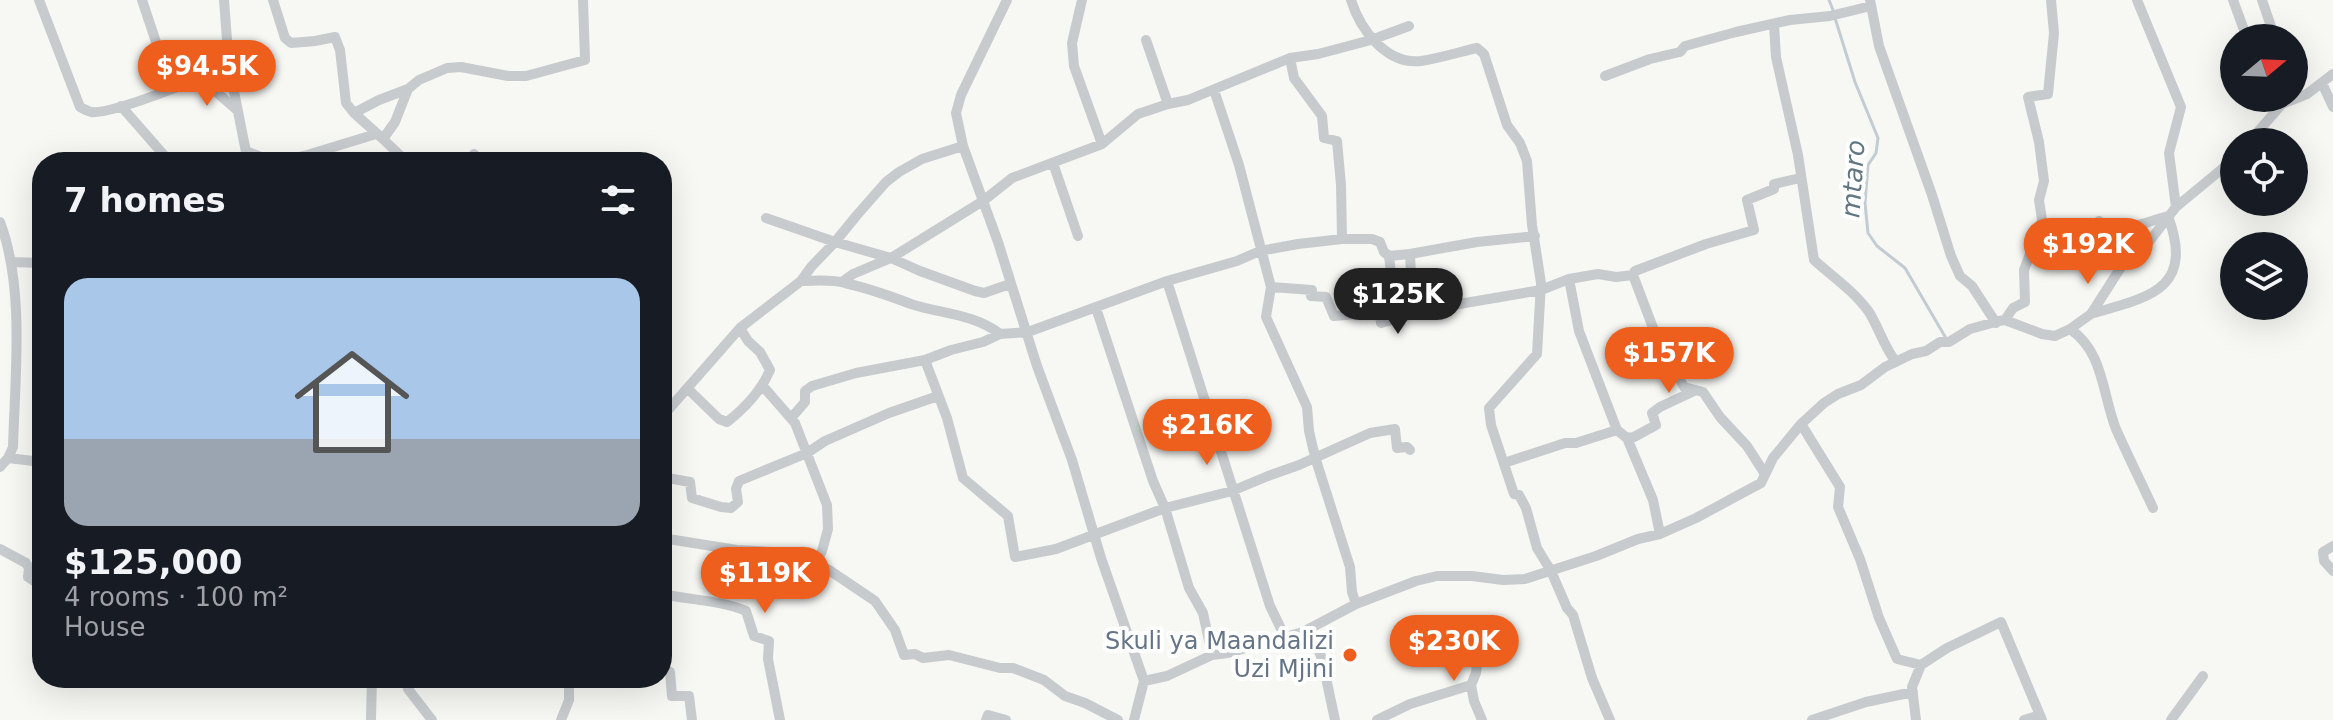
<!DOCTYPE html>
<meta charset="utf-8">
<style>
body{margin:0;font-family:"DejaVu Sans",sans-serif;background:#20242c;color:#f1f3f6;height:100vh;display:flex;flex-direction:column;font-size:30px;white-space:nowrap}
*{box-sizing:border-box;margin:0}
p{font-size:26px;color:#9ea1a6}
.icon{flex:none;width:44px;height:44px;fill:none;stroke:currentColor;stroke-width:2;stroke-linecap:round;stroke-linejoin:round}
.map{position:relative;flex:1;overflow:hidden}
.side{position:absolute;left:32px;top:152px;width:640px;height:536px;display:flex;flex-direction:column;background:#171b24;border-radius:32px;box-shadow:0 8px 32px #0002}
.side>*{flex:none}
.needle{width:52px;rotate:71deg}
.tools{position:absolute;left:2220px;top:24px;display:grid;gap:16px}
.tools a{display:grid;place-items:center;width:88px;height:88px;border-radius:50%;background:#171b24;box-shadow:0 8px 32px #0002;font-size:40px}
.price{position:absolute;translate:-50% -68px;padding:0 18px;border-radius:28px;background:#ee5f1e;color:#fff;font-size:26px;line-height:52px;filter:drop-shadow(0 2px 4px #0008)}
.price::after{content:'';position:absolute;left:50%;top:48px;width:24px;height:18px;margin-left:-12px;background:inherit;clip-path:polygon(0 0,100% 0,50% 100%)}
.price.selected{background:#222;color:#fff}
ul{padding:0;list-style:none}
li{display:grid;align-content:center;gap:16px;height:424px;padding:0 32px}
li+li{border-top:2px solid #363941}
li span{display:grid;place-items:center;height:248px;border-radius:24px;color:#555}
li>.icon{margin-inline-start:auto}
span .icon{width:144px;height:144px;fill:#fffc;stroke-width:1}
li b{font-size:34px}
h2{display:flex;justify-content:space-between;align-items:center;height:96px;padding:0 32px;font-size:34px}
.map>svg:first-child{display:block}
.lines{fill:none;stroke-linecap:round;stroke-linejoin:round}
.stream{stroke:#c3ccd2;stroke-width:3}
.minor{stroke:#c7cbce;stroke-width:10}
.poi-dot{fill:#ee5f1e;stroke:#fff;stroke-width:3}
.labels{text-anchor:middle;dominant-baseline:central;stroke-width:8;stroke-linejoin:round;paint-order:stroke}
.poi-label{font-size:24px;fill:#657587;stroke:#fff;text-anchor:end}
.water-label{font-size:26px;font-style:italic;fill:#607783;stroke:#fff}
</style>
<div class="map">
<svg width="2333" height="720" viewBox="0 0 2333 720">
<rect width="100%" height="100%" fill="#f7f8f4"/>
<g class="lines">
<!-- stream -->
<path class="stream" d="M1829,0l4,10
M1835,18l20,64 23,56 -2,15 -8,12 -3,38 3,30 9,13 28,22 42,72"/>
<!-- minor -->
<path class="minor" d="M39,0l41,107c4,2 7,4 11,5 21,3 115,-36 138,-46
M142,0l23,69 4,20
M224,0l5,66 19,96
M273,0l12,38 6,5 24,-2 20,-4 5,13 6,53 8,10 29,26
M1007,0l-46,95 -5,18 7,33 35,96 39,124 35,94 29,98 43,123 -10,39
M1082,0l-10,43 2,23 28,78
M1351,0c9,29 35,65 70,61 19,-3 38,-9 56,-13l7,6 23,71 13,18 7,18 5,64 9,58 -4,71 -48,54 2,17 23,69 5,1 7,13 11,40 14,23 16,37 6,7 19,63 18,42
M1870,0l9,46 53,149 19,61 9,20 12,10 24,37
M2137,0l44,107 -12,46 7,54
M2233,0l14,38
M2262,0l13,38
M1774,25l2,32 22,98 16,105c19,17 40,31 55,52 10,16 15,35 27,50
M1146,40l22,64 20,-4 102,-42 28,-4 53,-14 38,-14
M1290,58l4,20 28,38 2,22 13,3 4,44 1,54
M1605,76l45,-17 30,-7 5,-6 51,-14 54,-12 40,-4 41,-10
M200,78l37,32
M2322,83l11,24
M1214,90l25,75 32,122 -5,30 41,90 2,24 6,26 35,110 2,25 4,12
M121,106l49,56
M354,113l25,-13 29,-11
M2249,142l33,-38 25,-10 26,-20
M246,151l27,11 31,-6 72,-22
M407,162l-24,-23 12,-17 13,-33 11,-9 28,-12 14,-1 47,9h18l59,-16 -2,-60
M473,162l1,-8
M1053,163l25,73
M766,218l69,24 56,16 92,-57 29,-23 90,-34 36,-30 30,-10
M0,222c25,66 15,154 13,225l-5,11 -8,9
M1410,254l67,-12 58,-6
M12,262l30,1
M1633,275l22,58 29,54 19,5 17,25 27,29 18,28
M1569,279l10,52 38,99 10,8 26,62 7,34
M801,281c14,0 30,-2 44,2 22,5 45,13 66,21 30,10 64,10 89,30l28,-2 139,-51 70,-20 23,-10 38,-7 44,-5h30l8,3 4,10 5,4 21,-2 1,21 9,38
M1167,281l103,325 15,31
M842,282l11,-8 38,-16 29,13 55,20 9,2 26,-9
M1271,287l41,3 -1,6 15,1 8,19 35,-3 12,4v6l49,-14 111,-19 28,-11 29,-5 18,3 17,-2 2,-4 71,-27 48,-14 -7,-30 27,-11v-5l26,-6
M1096,308l57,173 12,27 24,80 14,25 9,42
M1385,314h11l-7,-58
M2091,314c58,-17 104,-24 77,-98 -20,5 -51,21 -69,5
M2005,320l8,-12 12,-6 -1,-32 6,-16 4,-4 8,-30 -3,-20 5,-19 -5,-39 -11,-45 20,-3 6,-61 -3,-33
M2070,329c34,23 32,65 46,100 12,27 25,53 37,79
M925,360l22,58 16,60 45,38 7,41 41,-8 109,-41 67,-17 36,-15 31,-11 71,-32 25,-4 2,19 10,-1 3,3
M762,385l33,38 32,82 1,24 -6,22 -6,12
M688,389l31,30 8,3c18,-14 34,-31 43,-52l-10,-18 -12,-11 -8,-13
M662,417l78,-89 61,-47 10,-14 24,-25 22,-27 29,-33 13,-10 23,-13 41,-13
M792,417l13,-15v-11l7,-5 44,-13 69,-13 26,-10 32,-8 17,-8
M1801,424l39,63 -2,20 22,52 19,59 18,41 24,6
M1627,438l7,-1 22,-12 -4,-12 8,-6 34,-16
M8,458l34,4
M1504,463l61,-20h11l41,-13
M662,477l28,5 2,16 29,9 10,1 7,-6 -2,-13 3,-8 68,-28 18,-12 64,-28 49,-17
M662,538l75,12 54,3 9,2 29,15 46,31 20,29 9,25 11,-1 8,4 26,-3 51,13h13l31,12 21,16 20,7 33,17
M2333,546l-10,6 1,9 9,10
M0,549l26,14 3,5 -1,9 14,9
M662,594c28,6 57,6 84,17l8,25 15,5 -1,18 12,61
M1310,628l12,31 13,61
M1480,641l-4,32 -5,12 3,16 8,19
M662,667l8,5 2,24h17l3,24
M406,678l2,11 24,31
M1144,681l23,-5 45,-21 16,-2 75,-21 53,-28 60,-23 21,-5h35l31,4 22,-1 71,-23 42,-17 22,-5 36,-16 65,-35 12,-25 28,-34 23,-21 14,-9 23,-9 24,-18 27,-13 14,-3 14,-9h9l21,-13 29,-8 6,-1 37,14 13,2 15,-7 21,-15 32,-50 25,-21 28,-36 58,-48
M371,720l1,-42
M561,720l8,-20v-22
M986,720l2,-5 18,5
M1377,720l33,-16 61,-19
M1812,720l54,-18 47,-10
M1916,720l-4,-33 9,-22 26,-17 54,-26 41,98
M2024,720l16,-5
M2171,720l32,-44"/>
</g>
<!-- markers -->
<circle class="poi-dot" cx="1350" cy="655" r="8"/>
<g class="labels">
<!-- poi labels -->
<g class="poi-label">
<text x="1334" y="641">Skuli ya Maandalizi<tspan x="1334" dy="28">Uzi Mjini</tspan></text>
</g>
<!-- water labels -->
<g class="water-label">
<text transform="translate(1853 179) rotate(-86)">mtaro</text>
</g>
</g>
</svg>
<div class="tools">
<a><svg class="needle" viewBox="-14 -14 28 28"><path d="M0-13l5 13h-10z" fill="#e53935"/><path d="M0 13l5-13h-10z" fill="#9ea1a6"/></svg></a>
<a><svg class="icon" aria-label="locate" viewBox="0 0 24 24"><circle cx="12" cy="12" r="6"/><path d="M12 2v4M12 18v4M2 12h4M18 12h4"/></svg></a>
<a><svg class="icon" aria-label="layers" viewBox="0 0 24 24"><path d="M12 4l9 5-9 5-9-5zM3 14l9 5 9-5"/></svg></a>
</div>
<b class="price" style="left:207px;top:108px">$94.5K</b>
<b class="price" style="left:2088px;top:286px">$192K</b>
<b class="price selected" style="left:1398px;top:336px">$125K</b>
<b class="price" style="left:1669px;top:395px">$157K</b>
<b class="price" style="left:1207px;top:467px">$216K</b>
<b class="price" style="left:765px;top:615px">$119K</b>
<b class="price" style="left:1454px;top:683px">$230K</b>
<section class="side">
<h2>7 homes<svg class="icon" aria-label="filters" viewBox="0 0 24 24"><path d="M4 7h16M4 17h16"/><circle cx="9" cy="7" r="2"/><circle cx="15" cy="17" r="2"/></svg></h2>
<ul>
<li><span style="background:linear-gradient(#a9c7e8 65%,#9aa5b1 0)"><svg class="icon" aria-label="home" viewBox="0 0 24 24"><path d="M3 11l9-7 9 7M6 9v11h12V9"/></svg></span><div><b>$125,000</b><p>4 rooms · 100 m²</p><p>House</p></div></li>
</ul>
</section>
</div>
